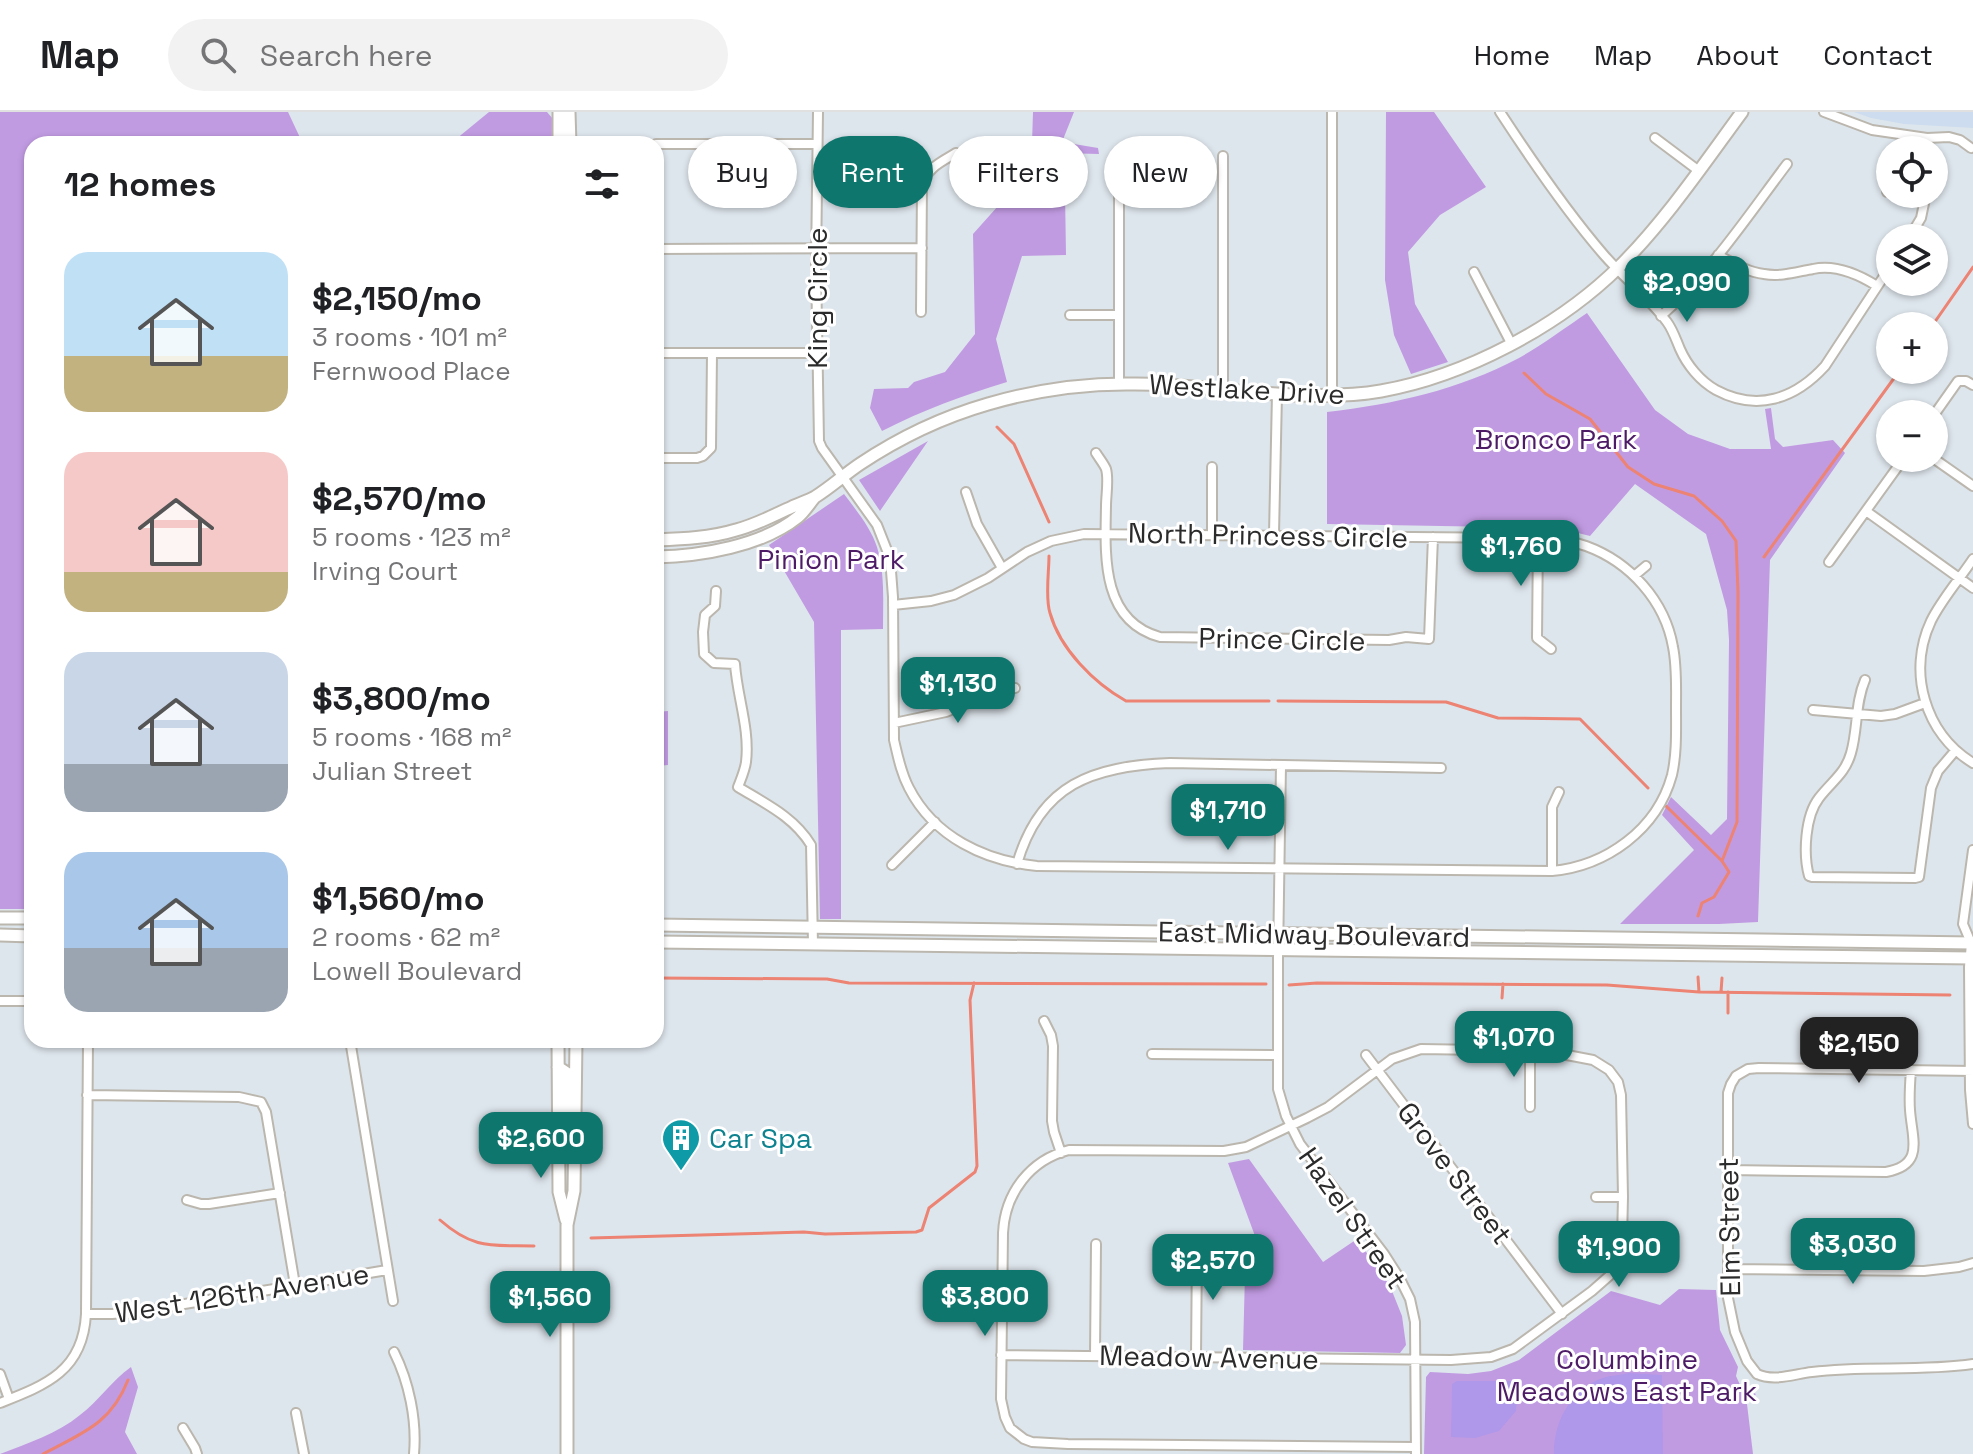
<!DOCTYPE html>
<meta charset="utf-8">
<style>
body{margin:0;font-family:"Space Grotesk",sans-serif;background:#f2f2f2;color:#202124;height:100vh;display:flex;flex-direction:column;font-size:30px;white-space:nowrap}
*{box-sizing:border-box;margin:0}
p{font-size:26px;color:#757577}
.icon{flex:none;width:44px;height:44px;fill:none;stroke:currentColor;stroke-width:2;stroke-linecap:round;stroke-linejoin:round}
.map{position:relative;flex:1;overflow:hidden}
.sheet{position:absolute;left:24px;top:24px;width:640px;height:912px;display:flex;flex-direction:column;background:#fff;border-radius:24px;box-shadow:0 2px 6px #0004}
.sheet>*{flex:none}
.top-card{position:absolute;left:688px;top:24px;width:760px;height:72px;display:flex;gap:16px}
.buttons{position:absolute;left:1876px;top:24px;display:grid;gap:16px}
.buttons a{display:grid;place-items:center;width:72px;height:72px;border-radius:50%;background:#fff;box-shadow:0 2px 6px #0004;font-size:40px}
.price{position:absolute;translate:-50% -68px;padding:0 18px;border-radius:16px;background:#0f766e;color:#fff;font-size:26px;line-height:52px;filter:drop-shadow(0 2px 4px #0008)}
.price::after{content:'';position:absolute;left:50%;top:48px;width:24px;height:18px;margin-left:-12px;background:inherit;clip-path:polygon(0 0,100% 0,50% 100%)}
.price.current{background:#222;color:#fff}
ul{padding:0;list-style:none}
li{display:flex;align-items:center;gap:24px;height:200px;padding:0 40px}
li span{display:grid;place-items:center;flex:none;width:224px;height:160px;border-radius:24px;color:#555}
li>.icon{margin-inline-start:auto}
span .icon{width:96px;height:96px;fill:#fffc;stroke-width:1}
li b{font-size:34px}
h2{display:flex;justify-content:space-between;align-items:center;height:96px;padding:0 40px;font-size:34px}
.tag{padding:0 28px;border-radius:36px;background:#fff;box-shadow:0 2px 6px #0004;font-size:28px;line-height:72px}
.tag.current{background:#0f766e;color:#fff}
header{display:flex;align-items:center;gap:48px;box-sizing:border-box;height:112px;padding:0 40px;background:#fff;border-bottom:2px solid #e0e0e0}
header strong{font-size:38px}
nav{display:flex;gap:44px;margin-inline-start:auto;font-size:28px}
.search{width:560px;height:72px;background:#f2f2f2;display:flex;align-items:center;gap:20px;box-sizing:border-box;padding:0 28px;border-radius:44px;color:#757577;font-size:30px}
.map>svg:first-child{display:block}
.education{fill:#cddcee}
.green{fill:#c19be2}
.pitch{fill:#af97e9}
.lines{fill:none;stroke-linecap:round;stroke-linejoin:round}
.stream{stroke:#ec8373;stroke-width:3}
.street-casing{stroke:#bbb7ae;stroke-width:12}
.secondary-casing{stroke:#bbb7ae;stroke-width:15}
.street{stroke:#fff;stroke-width:8}
.secondary{stroke:#fff;stroke-width:11}
.labels{text-anchor:middle;dominant-baseline:central;stroke-width:6;stroke-linejoin:round;paint-order:stroke}
.street-label{font-size:28px;fill:#2b2b2b;stroke:#fff}
.park-label{font-size:28px;fill:#4e1c67;stroke:#fff}
.culture-label{font-size:28px;fill:#0d838f;stroke:#fff;text-anchor:start}
</style>
<header>
<strong>Map</strong>
<div class="search"><svg class="icon" aria-label="search" viewBox="0 0 24 24"><circle cx="10" cy="10" r="6"/><path d="M15 15l6 6"/></svg>Search here</div>
<nav><a>Home</a><a>Map</a><a>About</a><a>Contact</a></nav>
</header>
<div class="map">
<svg width="1973" height="1342" viewBox="0 0 1973 1342">
<rect width="100%" height="100%" fill="#dee6ed"/>
<!-- education -->
<path class="education" d="M1854,0h119v16l-69,-4 -33,-6z"/>
<!-- green -->
<path class="green" d="M0,0h288l15,32h-271v765h-32z
M489,0h58l6,7v25h-103z
M1033,0h41l-12,30 36,6 1,6 -38,-1 4,39 1,63 -44,1 -26,83 11,43c-43,13 -84,28 -125,49l-12,-23 4,-19 34,-1 6,-6 31,-10 30,-38 -2,-100 42,-47 17,-44z
M1386,0h48l52,75 -46,28 -32,37 7,52 33,58 -37,12 -17,-39 -9,-55z
M1587,201l68,97 33,24 42,15h41l-6,-40 6,-1 4,31 8,8 50,-7 12,13 -75,107 -12,362 -39,2h-99l74,-74 -32,-35 9,-18 40,38 16,-16 2,-179 -2,-30 -21,-76 -71,-50 -45,52 -32,-8 -231,-4v-112c68,-8 131,-22 192,-54 23,-13 46,-30 68,-45z
M928,329l-48,70 -21,-31z
M844,382c12,16 27,34 33,53 8,26 6,54 6,82l-42,1v289h-21l-6,-297 -45,-77z
M668,599v54l-10,1v28h-2v-82z
M1249,1047l74,103 34,-23 33,47 12,30 4,29 -6,8 -157,-3 2,-76 10,-38 -27,-73z
M1679,1177l37,1 4,40 18,37 -2,9 5,11 15,7 -9,10 6,50h-329l2,-77 4,-5 38,2 23,-3 28,-11 92,-69 49,14z
M131,1255l7,20 -13,45 12,22h-137c28,-11 57,-20 80,-39 19,-14 31,-34 51,-48z"/>
<!-- pitch -->
<path class="pitch" d="M1629,1261l33,2 1,79h-109c-1,-32 18,-66 49,-76 8,-3 18,-3 26,-5z
M1457,1269h61l-2,30 -17,20 -24,7 -24,-1 1,-53z"/>
<g class="lines">
<!-- stream -->
<path class="stream" d="M1932,214l41,-59
M1524,261l22,21 44,25 38,48 26,17 40,12 28,25 14,20 2,51 -1,230 -15,39
M997,315l17,17 35,78
M1049,444c0,16 -4,42 1,57 10,36 44,70 76,88h143
M1764,445l136,-187
M1278,589l168,1 52,16 82,1 68,69
M1666,694l56,55 7,11 -15,25 -12,6 -4,13
M1698,865l1,15
M656,866l171,1 22,4 417,1
M1289,873l28,-2 290,2 92,7 251,3
M1721,880l1,-14
M1728,880v21
M1502,886l1,-14
M440,1108c34,30 52,25 94,26
M591,1126l213,-6 21,2 91,-2 6,-2 7,-22 46,-36 2,-6 -7,-166 4,-17
M43,1342c39,-21 68,-30 85,-74"/>
<!-- street casing -->
<g class="street-casing">
<path id="street" d="M818,0l-2,152 3,177 3,7 55,77 13,33 3,39 1,143c4,17 7,33 15,48 25,49 76,73 128,78l515,5c54,-5 105,-41 120,-96 5,-22 4,-45 4,-67 0,-21 1,-41 -3,-61 -8,-46 -43,-85 -87,-101 -16,-6 -32,-7 -48,-8l-454,-4 -33,7 -24,11 -39,26 -34,17 -23,6 -38,4
M1332,0v283
M1500,0c32,49 66,99 104,143 20,23 45,43 63,67 6,8 9,18 13,27 7,16 20,32 36,41 41,22 79,9 109,-24l65,-99
M1824,0l48,18 55,8 22,-1 11,3 11,8
M1655,26l44,33
M1927,26v12
M656,32h161
M1223,44v234
M1887,80h3
M1911,82l15,2
M1909,126l12,-20 5,-24
M656,137l266,-1
M1718,143c15,8 29,17 46,19 17,3 32,-2 49,-5 23,-5 45,5 64,17
M1474,160l37,71
M921,200l1,-127c5,-17 19,-23 34,-32
M1070,203h49
M1661,204c50,-44 86,-99 126,-152
M656,241h161
M1119,272v-233
M1934,303l24,-34h8l7,4
M1096,341c3,5 8,11 10,16 3,10 0,26 0,37 -1,50 -5,115 54,131l229,3 17,-3 23,2 4,-102
M656,346h41l6,-2 8,-8 1,-95
M1933,346l40,28
M1212,355v66
M966,380l11,32 25,44
M1866,399l107,77
M1274,422l3,-140
M1538,426l-1,100 14,11
M1973,447c-14,21 -31,40 -42,62 -24,51 -6,113 42,142
M1829,450l75,-104
M1634,464l12,-10
M716,479l-1,15 -10,9 -2,17 1,22 10,9 21,1c2,32 15,65 11,98 -1,8 -5,17 -8,25 28,17 56,30 73,58l2,99
M1865,568c-10,23 -7,49 -14,73 -6,21 -19,28 -32,45 -14,18 -16,56 -10,78l3,1 103,1 4,-1 12,-89 7,-17 17,-20
M1813,598l68,6 14,-2 30,-11
M894,611l52,-11 47,-19 22,-5
M1281,653l-3,193v131l8,27 14,28 84,110 16,25 10,20 5,23 1,132
M1017,752c23,-80 76,-98 153,-101l271,5
M892,753l43,-43
M1552,759v-64l7,-15
M1971,831l-2,24 1,123 3,34
M1971,831l-8,-19 10,-74
M0,889h32
M1044,909l7,14 2,11 -1,75 2,11 7,21
M350,928l43,261
M1152,942l125,1
M1366,943l196,259
M1736,964l-5,8 -3,9v205l7,34 12,29 10,13
M1736,964l12,-7 11,-1 214,3
M87,983l152,2 22,5 5,10 29,173
M1530,995v-56
M1728,1058l158,2c39,-7 26,-33 24,-62 -1,-13 0,-27 1,-40
M1596,1085h27
M187,1088l14,4h8l71,-11
M1728,1157l196,2 35,-4 14,-4
M86,1202h26l25,-2 250,-42
M394,1240c15,30 23,68 20,102
M1001,1243l450,5 40,-3 22,-8 79,-58 17,-15 9,-13 4,-23 1,-43 -2,-102 -3,-13 -9,-12 -16,-10 -47,-9 -125,-2 -29,10 -64,48 -21,11 -61,29 -22,4 -155,-1c-39,10 -64,43 -66,83l-2,166 4,18 5,11 14,11 8,3 36,2 348,3
M1095,1244l1,-112
M1196,1245l1,-110
M0,1262l9,25
M1757,1262c17,8 37,0 55,-2 53,-7 107,0 161,-8
M0,1291c46,-18 83,-32 86,-89l2,-274
M296,1301l8,41
M183,1316l12,20 2,6"/>
</g>
<!-- secondary casing -->
<g class="secondary-casing">
<path id="secondary" d="M569,0l1,32
M559,32v-32
M656,428c26,-1 54,-2 80,-10 20,-5 38,-15 56,-23 8,-4 16,-6 23,-10 16,-10 30,-23 45,-33 39,-26 83,-47 128,-60 48,-14 97,-21 147,-20 53,0 106,9 160,11 28,1 58,1 86,-4 84,-15 177,-64 238,-124 47,-47 84,-102 123,-155
M656,445c45,-1 106,-11 142,-40 6,-5 11,-13 16,-19
M0,806h32
M656,813l1317,18
M0,823l32,1
M656,830l1317,16
M558,928l1,152 7,28
M558,955l9,6v39l6,15
M567,1342v-229l7,-34 2,-151"/>
</g>
<!-- street -->
<use href="#street" class="street"/>
<!-- secondary -->
<use href="#secondary" class="secondary"/>
</g>
<!-- icons -->
<defs>
<g id="building-pin" transform="scale(2)"><path d="M0 17L-7.5 6A9.5 9.5 0 1 1 7.5 6Z" fill="#0f9aa8" stroke="#fff"/><path d="M-4-6H4V6H1V3H-1V6H-4ZM-2.5-4.3h1.7v1.8h-1.7ZM.8-4.3h1.7v1.8H.8ZM-2.5-1h1.7V.8h-1.7ZM.8-1h1.7V.8H.8Z" fill="#fff"/></g>
</defs>
<g fill-rule="evenodd">
<use href="#building-pin" x="681" y="1026"/>
</g>
<g class="labels">
<!-- street labels -->
<g class="street-label">
<text transform="translate(817 186) rotate(-90)">King Circle</text>
<text transform="translate(1247 277) rotate(3)">Westlake Drive</text>
<text transform="translate(1268 423) rotate(1)">North Princess Circle</text>
<text transform="translate(1282 527) rotate(1)">Prince Circle</text>
<text transform="translate(1314 822) rotate(1)">East Midway Boulevard</text>
<text transform="translate(1455 1061) rotate(53)">Grove Street</text>
<text transform="translate(1353 1106) rotate(55)">Hazel Street</text>
<text transform="translate(1729 1115) rotate(-91)">Elm Street</text>
<text transform="translate(242 1181) rotate(-9)">West 126th Avenue</text>
<text transform="translate(1209 1245) rotate(1)">Meadow Avenue</text>
</g>
<!-- park labels -->
<g class="park-label">
<text x="1556" y="327">Bronco Park</text>
<text x="831" y="447">Pinion Park</text>
<text x="1627" y="1247">Columbine<tspan x="1627" dy="32">Meadows East Park</tspan></text>
</g>
<!-- culture labels -->
<g class="culture-label">
<text x="709" y="1026">Car Spa</text>
</g>
</g>
</svg>
<div class="buttons">
<a><svg class="icon" aria-label="locate" viewBox="0 0 24 24"><circle cx="12" cy="12" r="6"/><path d="M12 2v4M12 18v4M2 12h4M18 12h4"/></svg></a>
<a><svg class="icon" aria-label="layers" viewBox="0 0 24 24"><path d="M12 4l9 5-9 5-9-5zM3 14l9 5 9-5"/></svg></a>
<a>+</a>
<a>−</a>
</div>
<b class="price" style="left:1687px;top:212px">$2,090</b>
<b class="price" style="left:1521px;top:476px">$1,760</b>
<b class="price" style="left:958px;top:613px">$1,130</b>
<b class="price" style="left:1228px;top:740px">$1,710</b>
<b class="price" style="left:1514px;top:967px">$1,070</b>
<b class="price current" style="left:1859px;top:973px">$2,150</b>
<b class="price" style="left:541px;top:1068px">$2,600</b>
<b class="price" style="left:1853px;top:1174px">$3,030</b>
<b class="price" style="left:1619px;top:1177px">$1,900</b>
<b class="price" style="left:1213px;top:1190px">$2,570</b>
<b class="price" style="left:985px;top:1226px">$3,800</b>
<b class="price" style="left:550px;top:1227px">$1,560</b>
<div class="top-card">
<a class="tag">Buy</a>
<a class="tag current">Rent</a>
<a class="tag">Filters</a>
<a class="tag">New</a>
</div>
<section class="sheet">
<h2>12 homes<svg class="icon" aria-label="filters" viewBox="0 0 24 24"><path d="M4 7h16M4 17h16"/><circle cx="9" cy="7" r="2"/><circle cx="15" cy="17" r="2"/></svg></h2>
<ul>
<li><span style="background:linear-gradient(#bfe0f5 65%,#c2b280 0)"><svg class="icon" aria-label="home" viewBox="0 0 24 24"><path d="M3 11l9-7 9 7M6 9v11h12V9"/></svg></span><div><b>$2,150/mo</b><p>3 rooms · 101 m²</p><p>Fernwood Place</p></div></li>
<li><span style="background:linear-gradient(#f6c9c9 75%,#c2b280 0)"><svg class="icon" aria-label="home" viewBox="0 0 24 24"><path d="M3 11l9-7 9 7M6 9v11h12V9"/></svg></span><div><b>$2,570/mo</b><p>5 rooms · 123 m²</p><p>Irving Court</p></div></li>
<li><span style="background:linear-gradient(#c9d6e8 70%,#9aa5b1 0)"><svg class="icon" aria-label="home" viewBox="0 0 24 24"><path d="M3 11l9-7 9 7M6 9v11h12V9"/></svg></span><div><b>$3,800/mo</b><p>5 rooms · 168 m²</p><p>Julian Street</p></div></li>
<li><span style="background:linear-gradient(#a9c7e8 60%,#9aa5b1 0)"><svg class="icon" aria-label="home" viewBox="0 0 24 24"><path d="M3 11l9-7 9 7M6 9v11h12V9"/></svg></span><div><b>$1,560/mo</b><p>2 rooms · 62 m²</p><p>Lowell Boulevard</p></div></li>
</ul>
</section>
</div>
